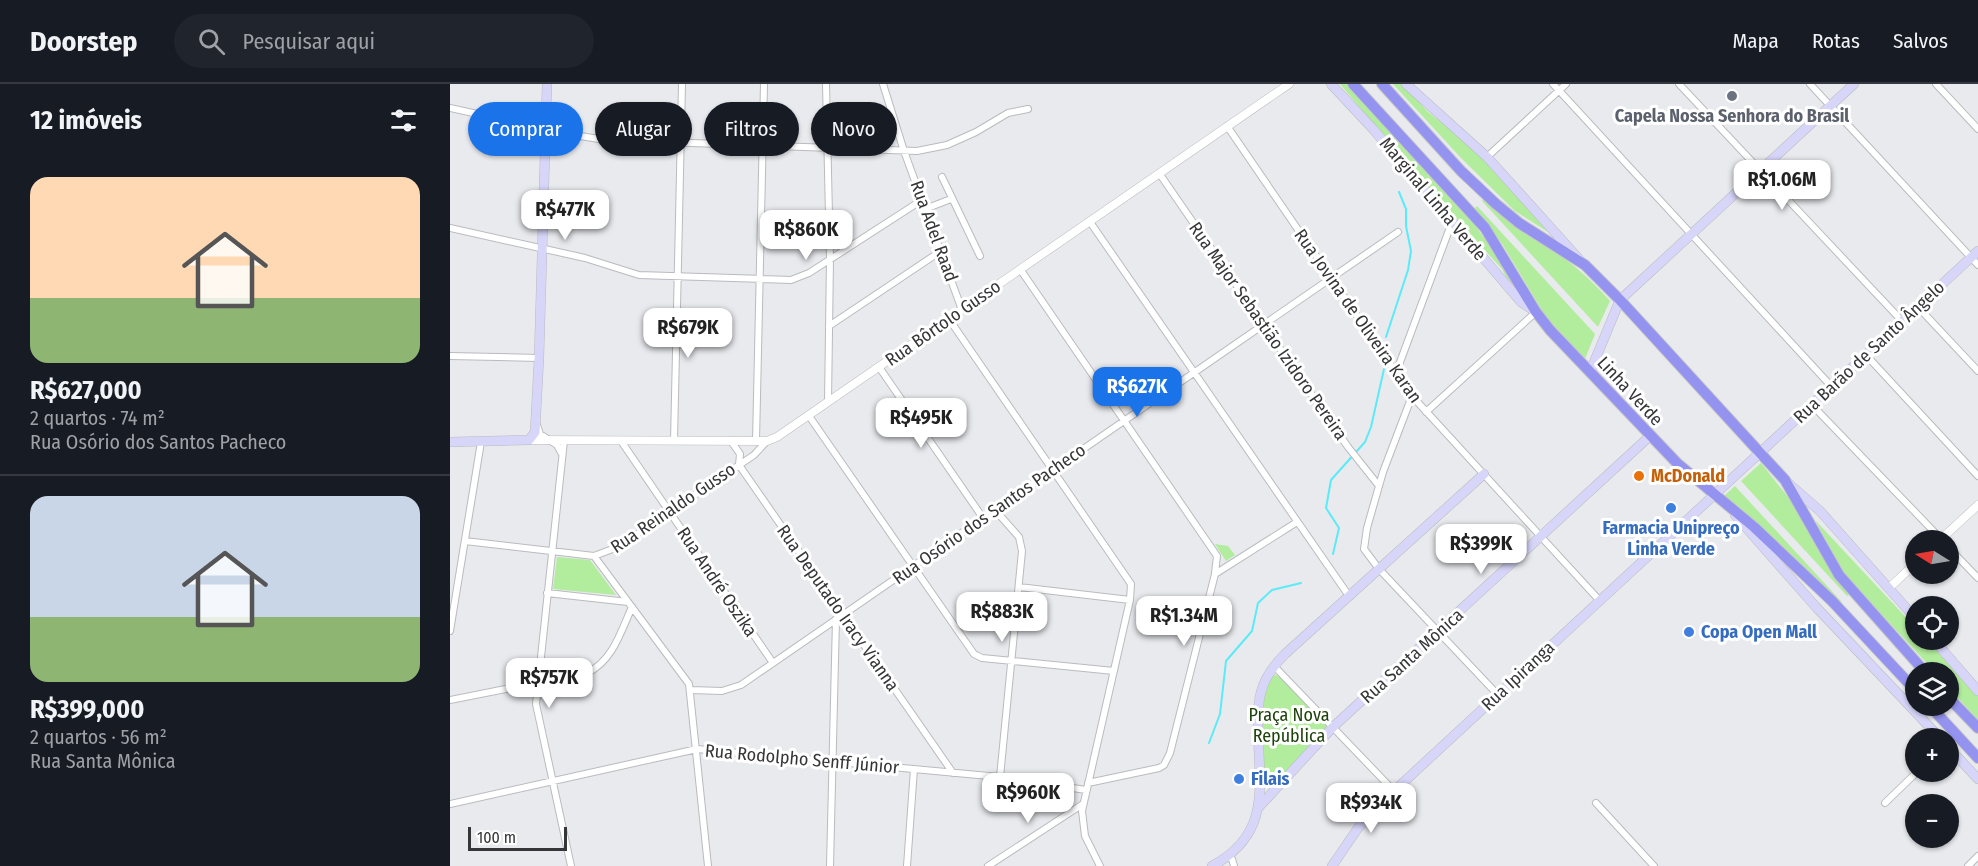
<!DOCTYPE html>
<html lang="pt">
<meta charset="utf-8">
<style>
body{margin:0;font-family:"Fira Sans Condensed",sans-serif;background:#20242c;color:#f1f3f6;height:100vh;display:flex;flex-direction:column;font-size:22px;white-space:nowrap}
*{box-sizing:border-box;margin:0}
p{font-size:20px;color:#9ea1a6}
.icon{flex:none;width:33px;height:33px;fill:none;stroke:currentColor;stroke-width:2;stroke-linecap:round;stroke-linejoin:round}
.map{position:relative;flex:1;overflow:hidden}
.details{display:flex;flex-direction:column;background:#171b24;width:450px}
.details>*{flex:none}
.top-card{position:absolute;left:18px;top:18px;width:570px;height:54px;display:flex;gap:12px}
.needle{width:39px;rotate:281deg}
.controls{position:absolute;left:1455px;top:446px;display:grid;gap:12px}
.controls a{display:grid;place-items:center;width:54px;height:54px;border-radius:50%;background:#171b24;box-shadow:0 2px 4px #0004;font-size:30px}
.scale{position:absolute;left:18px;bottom:15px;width:99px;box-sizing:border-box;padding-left:6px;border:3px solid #363638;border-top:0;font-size:16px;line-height:21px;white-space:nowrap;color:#363638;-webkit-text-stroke:4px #fff;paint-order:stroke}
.price{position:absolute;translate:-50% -51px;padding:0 14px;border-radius:12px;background:#fff;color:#222;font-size:20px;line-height:39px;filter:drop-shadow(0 2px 3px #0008)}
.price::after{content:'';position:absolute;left:50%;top:36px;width:18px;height:14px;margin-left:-9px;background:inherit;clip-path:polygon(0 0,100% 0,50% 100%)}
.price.active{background:#1a73e8;color:#fff}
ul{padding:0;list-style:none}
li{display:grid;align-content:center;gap:12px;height:318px;padding:0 30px}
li+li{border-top:2px solid #363941}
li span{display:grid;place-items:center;height:186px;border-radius:18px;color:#555}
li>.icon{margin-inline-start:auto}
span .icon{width:108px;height:108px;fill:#fffc;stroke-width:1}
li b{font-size:26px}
h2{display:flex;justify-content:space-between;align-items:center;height:72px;padding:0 30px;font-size:26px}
.chip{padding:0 21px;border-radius:27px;background:#171b24;box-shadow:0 2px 4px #0004;font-size:21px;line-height:54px}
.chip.active{background:#1a73e8;color:#fff}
header{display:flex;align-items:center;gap:36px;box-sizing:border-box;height:84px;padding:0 30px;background:#171b24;border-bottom:2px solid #363941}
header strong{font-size:28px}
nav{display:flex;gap:33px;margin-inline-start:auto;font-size:21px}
.search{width:420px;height:54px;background:#20242c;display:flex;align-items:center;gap:15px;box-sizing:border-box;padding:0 21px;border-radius:33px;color:#9ea1a6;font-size:22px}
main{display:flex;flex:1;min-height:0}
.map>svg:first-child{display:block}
.green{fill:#b2ec9d}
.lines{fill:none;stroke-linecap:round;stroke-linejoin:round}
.stream{stroke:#5beaf7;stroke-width:2}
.minor-casing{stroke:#babbbe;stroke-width:8}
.tertiary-casing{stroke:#babbbe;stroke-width:9}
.secondary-casing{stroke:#babbbe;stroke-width:10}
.trunk-casing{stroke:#c7c7c7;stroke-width:12}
.minor{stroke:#fff;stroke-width:6}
.tertiary{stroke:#fff;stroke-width:8}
.secondary{stroke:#d7d6f9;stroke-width:9}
.trunk{stroke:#9493ef;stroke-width:10}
.worship-dot{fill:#6b7280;stroke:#fff;stroke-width:2}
.food-dot{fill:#e8710a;stroke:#fff;stroke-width:2}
.shop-dot{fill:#3f7fe0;stroke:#fff;stroke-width:2}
.labels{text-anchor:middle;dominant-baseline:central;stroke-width:6;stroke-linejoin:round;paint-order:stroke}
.worship-label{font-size:18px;font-weight:bold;fill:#5b616d;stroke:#fff}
.street-label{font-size:18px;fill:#363638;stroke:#fff}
.food-label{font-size:18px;font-weight:bold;fill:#c56008;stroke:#fff;text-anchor:start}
.shop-label{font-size:18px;font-weight:bold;fill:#366cbe;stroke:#fff;text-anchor:start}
.park-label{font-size:18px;fill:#1e420c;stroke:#fff}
</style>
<header>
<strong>Doorstep</strong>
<div class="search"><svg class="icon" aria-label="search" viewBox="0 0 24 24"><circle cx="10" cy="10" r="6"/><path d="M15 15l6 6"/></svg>Pesquisar aqui</div>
<nav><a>Mapa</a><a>Rotas</a><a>Salvos</a></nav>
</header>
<main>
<section class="details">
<h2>12 imóveis<svg class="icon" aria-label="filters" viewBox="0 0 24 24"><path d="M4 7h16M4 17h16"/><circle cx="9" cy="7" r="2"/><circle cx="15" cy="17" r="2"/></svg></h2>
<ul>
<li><span style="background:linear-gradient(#ffd9b3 65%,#8fb573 0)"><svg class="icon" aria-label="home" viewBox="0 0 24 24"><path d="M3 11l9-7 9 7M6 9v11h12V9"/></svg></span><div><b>R$627,000</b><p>2 quartos · 74 m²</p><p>Rua Osório dos Santos Pacheco</p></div></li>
<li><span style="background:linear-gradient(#c9d6e8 65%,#8fb573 0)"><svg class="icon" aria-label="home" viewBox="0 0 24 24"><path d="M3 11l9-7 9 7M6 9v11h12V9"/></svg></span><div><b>R$399,000</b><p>2 quartos · 56 m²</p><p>Rua Santa Mônica</p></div></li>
</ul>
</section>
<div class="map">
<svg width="1528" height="782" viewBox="0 0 1528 782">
<rect width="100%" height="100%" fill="#e9eaee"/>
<!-- green -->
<path class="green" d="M890,0h7l119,129 27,37 25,44 -13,-13 2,-2 -5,-10 -82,-90z
M943,0h9l26,28 28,22 31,28 61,70 -33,-21 -54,-53z
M1034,115c44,32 90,61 126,102l-12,26 -116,-126z
M1027,122l118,128 -10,25 -39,-42 -43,-72 -28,-37z
M1311,379l34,43 30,54 24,35 -2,1 -106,-115z
M1285,402l106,115 -1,2 -47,-47 -69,-60z
M1365,436l100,107 1,12h10l52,57v24l-29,-32 -1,-16h-13l-90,-97z
M765,460l13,2 7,9 -9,6z
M107,473l33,3 26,35 -63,-6z
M826,591l6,3 45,49 -55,59 -8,-2 -2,-3c0,-33 -7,-75 10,-105z"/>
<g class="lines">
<!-- stream -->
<path class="stream" d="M936,253l22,-67 3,-19 -5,-25v-17l-7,-17
M883,470l6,-26 -13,-20 5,-28 34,-38 6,-15 13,-58
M759,659l11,-29 6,-53 26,-30 6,-28 14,-13 29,-7"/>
<!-- minor casing -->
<g class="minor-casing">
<path id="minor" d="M376,0l4,175 -2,143
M433,0l21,67 58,159
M1103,0l279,303
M1229,0l223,237
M1360,0l168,181
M1486,0l42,45
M0,24l124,27 31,5 312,11 30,-6 29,-13 32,-19 20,-4
M777,42l185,270 188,205
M1037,73l79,-73
M709,89l189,274 31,39
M492,93l38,79
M475,125l26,-10
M640,138l259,374
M0,144l135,30 54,17 152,5 18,-7 113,-73
M570,185l197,287 -2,17
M1468,223l60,64
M499,235l182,265 -1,16 -48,211 3,25 15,30
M379,242l112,-75
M1416,271l112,121
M0,272l89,2
M429,283l104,151
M946,289l56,-151
M962,312l-29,76 -16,56 -3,21 15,20 119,126
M1362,321l130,135
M976,328l110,-100
M359,332l165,238 8,4 132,13
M87,341l3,9 17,11 5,9
M114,357l-28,263 35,162
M171,357l152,222
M224,357l8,-357
M281,357l9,13 -1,11 214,308
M306,357l8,-357
M545,426l24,27 3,14 -22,226
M15,457l129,15 24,-9 136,-92 13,-14
M1498,463l30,31
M144,472l95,128 19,182
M569,503l111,13
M97,509l81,9
M0,547l31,-189
M824,582l120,125
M241,606l31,1 19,-6 657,-453
M0,616l137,-27c26,-12 34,-42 45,-66
M638,699l71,-15 5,-3 6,-12 45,-179 82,-52
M1146,719l58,63
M1435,719l33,-32
M0,720l247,-55 303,28 86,13
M777,773l5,2 2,7
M380,782l6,-247
M457,782l7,-97
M538,782l95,-62
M1518,782l10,-10"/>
</g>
<!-- tertiary casing -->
<g class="tertiary-casing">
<path id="tertiary" d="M79,356l238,1 10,-4 512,-353
M1490,456l38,-35
M1439,504l27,-25"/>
</g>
<!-- secondary casing -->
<g class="secondary-casing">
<path id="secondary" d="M881,0l42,45 148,173 15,10
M956,0l81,73 92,102
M1140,288l30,-72 234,-216
M0,358l79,-2 6,-8 4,-74 8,-274
M1338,399l32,28 96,108
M1285,431l81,92 124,131
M1483,555l45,52
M1498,663l30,32
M808,724l75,-81 317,-291
M762,782c58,-31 48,-77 46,-133 0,-13 -1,-27 3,-41 4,-15 13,-27 24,-38l199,-180
M882,782l26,-38 36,-37 584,-540"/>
</g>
<!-- trunk casing -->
<g class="trunk-casing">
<path id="trunk" d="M903,0l132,144 51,84 14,18 127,133 77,64 78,74 84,90
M932,0l79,87 35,33 23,19 66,42 35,35 165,180 54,95 86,97
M1498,613l30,31
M1479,621l49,53"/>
</g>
<!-- minor -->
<use href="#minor" class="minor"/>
<!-- tertiary -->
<use href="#tertiary" class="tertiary"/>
<!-- secondary -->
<use href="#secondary" class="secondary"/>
<!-- trunk -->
<use href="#trunk" class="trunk"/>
</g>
<!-- markers -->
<circle class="worship-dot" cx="1282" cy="12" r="6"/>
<circle class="food-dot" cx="1189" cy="392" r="6"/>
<g class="shop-dot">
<circle cx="1221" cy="424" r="6"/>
<circle cx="1239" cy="548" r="6"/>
<circle cx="789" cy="695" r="6"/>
</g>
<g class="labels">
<!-- worship labels -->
<g class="worship-label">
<text x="1282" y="32">Capela Nossa Senhora do Brasil</text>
</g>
<!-- street labels -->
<g class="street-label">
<text transform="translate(983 115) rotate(50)">Marginal Linha Verde</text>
<text transform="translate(484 147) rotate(70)">Rua Adel Raad</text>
<text transform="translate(908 232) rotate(55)">Rua Jovina de Oliveira Karan</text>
<text transform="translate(493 239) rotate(-35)">Rua Bôrtolo Gusso</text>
<text transform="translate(818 247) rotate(55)">Rua Major Sebastião Izidoro Pereira</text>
<text transform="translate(1419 268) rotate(-43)">Rua Barão de Santo Ângelo</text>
<text transform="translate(1180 307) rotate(47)">Linha Verde</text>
<text transform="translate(223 424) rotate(-34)">Rua Reinaldo Gusso</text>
<text transform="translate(539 430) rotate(-35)">Rua Osório dos Santos Pacheco</text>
<text transform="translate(267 498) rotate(56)">Rua André Oszika</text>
<text transform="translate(388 524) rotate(55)">Rua Deputado Iracy Vianna</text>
<text transform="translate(962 572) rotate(-42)">Rua Santa Mônica</text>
<text transform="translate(1068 592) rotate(-43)">Rua Ipiranga</text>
<text transform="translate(352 675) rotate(5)">Rua Rodolpho Senff Júnior</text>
</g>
<!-- food labels -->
<g class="food-label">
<text x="1201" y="392">McDonald</text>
</g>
<!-- shop labels -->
<g class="shop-label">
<text x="1221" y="444" text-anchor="middle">Farmacia Unipreço<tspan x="1221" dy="21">Linha Verde</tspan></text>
<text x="1251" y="548">Copa Open Mall</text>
<text x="801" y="695">Filais</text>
</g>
<!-- park labels -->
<g class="park-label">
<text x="839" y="631">Praça Nova<tspan x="839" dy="21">República</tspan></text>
</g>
</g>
</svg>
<div class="controls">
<a><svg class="needle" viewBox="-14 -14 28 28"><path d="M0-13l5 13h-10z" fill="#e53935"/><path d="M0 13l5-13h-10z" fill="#9ea1a6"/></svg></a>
<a><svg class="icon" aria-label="locate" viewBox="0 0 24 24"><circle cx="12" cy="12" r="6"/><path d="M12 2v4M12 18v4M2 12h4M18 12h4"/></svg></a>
<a><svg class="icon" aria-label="layers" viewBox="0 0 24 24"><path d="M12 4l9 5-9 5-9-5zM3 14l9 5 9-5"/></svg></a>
<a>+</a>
<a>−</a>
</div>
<div class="scale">100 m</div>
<b class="price" style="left:1332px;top:127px">R$1.06M</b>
<b class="price" style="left:115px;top:157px">R$477K</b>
<b class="price" style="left:356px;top:177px">R$860K</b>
<b class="price" style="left:238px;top:275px">R$679K</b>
<b class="price active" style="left:687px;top:334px">R$627K</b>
<b class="price" style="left:471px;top:365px">R$495K</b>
<b class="price" style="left:1031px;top:491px">R$399K</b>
<b class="price" style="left:552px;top:559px">R$883K</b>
<b class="price" style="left:734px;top:563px">R$1.34M</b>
<b class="price" style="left:99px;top:625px">R$757K</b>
<b class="price" style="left:578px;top:740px">R$960K</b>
<b class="price" style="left:921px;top:750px">R$934K</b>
<div class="top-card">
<a class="chip active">Comprar</a>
<a class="chip">Alugar</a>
<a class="chip">Filtros</a>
<a class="chip">Novo</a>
</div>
</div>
</main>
